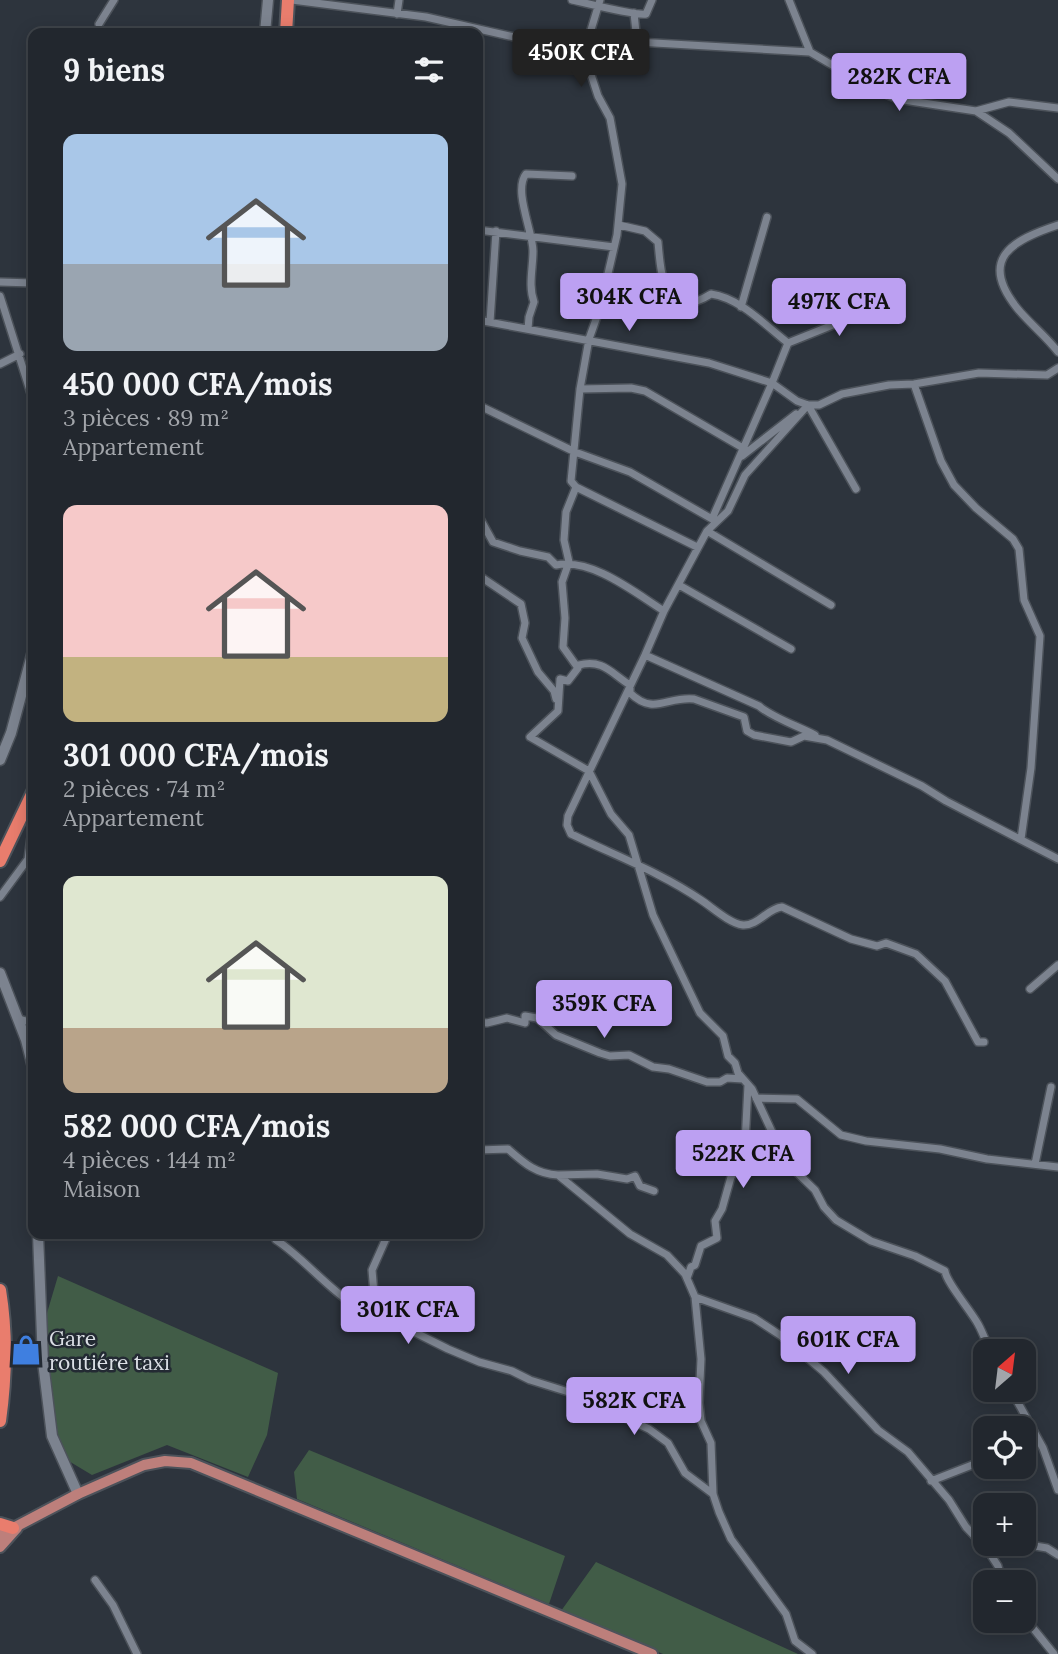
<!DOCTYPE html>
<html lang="fr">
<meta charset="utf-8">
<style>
body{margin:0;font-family:Lora,serif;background:#2a2f36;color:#f1f3f6;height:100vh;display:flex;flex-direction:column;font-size:26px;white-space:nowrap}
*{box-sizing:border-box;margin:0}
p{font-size:23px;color:#a2a5aa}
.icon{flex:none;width:38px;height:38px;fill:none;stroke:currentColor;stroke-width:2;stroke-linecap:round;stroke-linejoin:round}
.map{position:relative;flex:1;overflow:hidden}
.panel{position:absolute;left:28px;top:28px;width:455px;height:1211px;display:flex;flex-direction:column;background:#22272e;border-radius:14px;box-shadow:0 4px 18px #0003,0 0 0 2px #3f444a}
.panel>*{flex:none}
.needle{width:46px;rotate:28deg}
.buttons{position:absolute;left:973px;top:1339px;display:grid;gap:14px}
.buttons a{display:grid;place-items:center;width:63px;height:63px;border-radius:14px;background:#22272e;box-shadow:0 4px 18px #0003,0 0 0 2px #3f444a;font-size:35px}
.price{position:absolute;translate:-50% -60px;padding:0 16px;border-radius:7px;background:#bca0f2;color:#111;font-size:23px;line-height:46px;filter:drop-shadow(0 2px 4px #0008)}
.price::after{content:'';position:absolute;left:50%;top:42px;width:21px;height:16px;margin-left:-10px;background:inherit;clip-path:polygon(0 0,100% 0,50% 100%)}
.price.current{background:#222;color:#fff}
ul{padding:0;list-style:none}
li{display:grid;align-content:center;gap:14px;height:371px;padding:0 35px}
li span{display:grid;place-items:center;height:217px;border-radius:14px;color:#555}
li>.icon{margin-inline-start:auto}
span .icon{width:126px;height:126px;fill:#fffc;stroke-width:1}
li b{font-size:30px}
h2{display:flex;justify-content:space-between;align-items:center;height:84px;padding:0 35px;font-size:30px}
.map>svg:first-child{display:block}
.green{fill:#415c47}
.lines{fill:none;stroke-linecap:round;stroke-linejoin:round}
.street-casing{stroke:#4c525a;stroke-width:10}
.secondary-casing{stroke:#4c525a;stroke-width:13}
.primary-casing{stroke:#4c525a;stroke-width:14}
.highway-casing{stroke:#4c525a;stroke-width:16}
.street{stroke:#7c838f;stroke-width:7}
.secondary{stroke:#7c838f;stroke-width:10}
.primary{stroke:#bd7f7b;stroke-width:10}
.highway{stroke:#e97d6d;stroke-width:12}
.labels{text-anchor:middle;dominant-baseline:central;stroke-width:5;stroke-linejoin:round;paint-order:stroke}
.poi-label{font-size:21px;fill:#dbdfe5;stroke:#232a33;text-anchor:start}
</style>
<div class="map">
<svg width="1058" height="1654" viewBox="0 0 1058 1654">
<rect width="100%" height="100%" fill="#2d343d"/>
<!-- green -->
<path class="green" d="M58,1276l220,97 -11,62 -19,42 -81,-32 -75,30 -30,-18 -12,-37 -7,-40 4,-67z
M309,1450l256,106 -16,48 -252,-105 -3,-27z
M596,1562l202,92h-135l-102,-43z"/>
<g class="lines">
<!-- street casing -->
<g class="street-casing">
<path id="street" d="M292,0l134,17 158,36 53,-11 173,10
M572,0c13,3 65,16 74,14l6,-14
M600,0l-16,53 14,43 12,22 12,66 -5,51 -17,73 -11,31 -9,50 -9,92 5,6 -10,25 -2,28 5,22 -7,20 3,36 -2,29 15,21 -10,13 -8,-2 -2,32 -28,26 59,34 22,43 18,21 24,80 34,71 13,27 23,23 5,20 7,7 3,10 14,16 34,73 29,28 9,17 12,13 35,21 44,15 30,15c1,11 26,40 33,53 5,9 8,18 12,27
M789,0l21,52 63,37 24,10 79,12 33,22 49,46
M634,13l3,29
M397,14l2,-14
M99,24l15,-24
M976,111l33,-9 49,6
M1058,225c-46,15 -80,34 -41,83 12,15 29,28 41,44
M478,230l136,17
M0,282l33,1
M0,296l33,104
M741,307l26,-90
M478,320l231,43 63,20 16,-40c-23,-18 -48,-45 -77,-49 -47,29 -50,-18 -53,-52l-13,-11 -26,-6
M490,322l6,-91
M528,329l1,-12 5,-15c-6,-16 -1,-34 -1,-51 0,-19 -20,-61 -7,-77l46,2
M788,343l92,-37
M0,364l20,-10
M914,384l27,77 13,24 22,23 37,31 6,10 5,51 16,36 -9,132 -10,71
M580,389l51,-1 14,3 98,57
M478,405l97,47 55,20 82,47 60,-136 25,18 11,4h11l23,-11 47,-9 25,-1 65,-11 68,2 11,-7
M742,456l54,-42
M576,487l121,60
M478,515l15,27 27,9 28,6 8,8c36,-7 78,27 108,46l43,-80 21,-20 17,-36 63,-70 48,84
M707,531l124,74
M478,575l43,29 4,19 -3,15 16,34 16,19 2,8
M679,585l112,64
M664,611l-19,44 -77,161 -1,9 4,9c43,21 91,39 130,66 12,8 28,23 42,25 15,1 25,-17 39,-18l69,32 26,7 9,-3 30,11 29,27 33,61h6
M645,655l114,51c14,12 39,20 56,29
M578,668l1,-3c24,-6 32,8 51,20v8c24,23 37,3 64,6l50,18 3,14 7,4 37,7 13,-6 23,4 95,46 24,15 112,58
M0,897l28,-38 5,-36
M1030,989l28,-24
M19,1019l14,4
M478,1022l9,1 20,-5 18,5v-7l12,2 19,17 44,18 10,3 19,-1 24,12 16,2 38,13h13l7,-4 16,1
M756,1098l41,1 44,36 25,6 74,8 47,10 71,8
M478,1150l30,-1c16,14 28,25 50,26l72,59 37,21 18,19 10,23 59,21 26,17 44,37 54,58 30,22 41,48 17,27 21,22 11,17 4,16
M1035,1164l16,-77
M558,1175l39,-1 30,5 8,-3 5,10 14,5
M388,1234l-16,36 3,35 5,10 68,34 31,13 33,9 18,9 61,19 12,9 46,21 19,14 17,30 28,21
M276,1240c31,19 69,71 104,75
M687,1278l4,-11 4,-2 6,-19 16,-8 -2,-17 7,-12 9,-32 6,-9 8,-24 3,-59
M695,1297l6,62 -2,44 2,18 10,22 2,51 6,18 12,27 55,75 9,27 17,13
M1011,1390l32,58 15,42
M1024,1440l15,2
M931,1481l54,-21
M1035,1546l12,2 11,7
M95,1580l18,25 24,49
M1024,1617l30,37"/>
</g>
<!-- secondary casing -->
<g class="secondary-casing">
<path id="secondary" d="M265,33l3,-33
M0,760l11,-27 22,-82
M0,973l26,67 7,27
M38,1234l5,128 9,74 26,58"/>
</g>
<!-- primary casing -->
<g class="primary-casing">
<path id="primary" d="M0,1535l78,-41 66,-29 21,-4 26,2 461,191
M0,1547l17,-19"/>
</g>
<!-- highway casing -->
<g class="highway-casing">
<path id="highway" d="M286,33l2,-33
M0,861l33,-69
M0,1290c7,43 6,88 0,131
M0,1524l13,4"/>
</g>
<!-- street -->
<use href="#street" class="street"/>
<!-- secondary -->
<use href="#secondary" class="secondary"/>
<!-- primary -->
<use href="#primary" class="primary"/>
<!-- highway -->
<use href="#highway" class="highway"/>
</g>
<!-- icons -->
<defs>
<g id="shop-bare" transform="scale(2.415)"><path d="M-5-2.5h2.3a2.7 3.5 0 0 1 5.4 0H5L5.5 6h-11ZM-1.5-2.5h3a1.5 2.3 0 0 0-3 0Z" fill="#3f7fe0" stroke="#232a33" stroke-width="2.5" paint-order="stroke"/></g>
</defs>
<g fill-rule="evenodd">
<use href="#shop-bare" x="26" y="1350"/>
</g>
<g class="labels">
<!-- poi labels -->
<g class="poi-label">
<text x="49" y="1338">Gare<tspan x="49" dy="24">routiére taxi</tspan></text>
</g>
</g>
</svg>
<div class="buttons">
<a><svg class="needle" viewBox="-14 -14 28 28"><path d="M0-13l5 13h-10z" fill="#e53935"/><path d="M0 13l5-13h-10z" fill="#a2a5aa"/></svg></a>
<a><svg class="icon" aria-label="locate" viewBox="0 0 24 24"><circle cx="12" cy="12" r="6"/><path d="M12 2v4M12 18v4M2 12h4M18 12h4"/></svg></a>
<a>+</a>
<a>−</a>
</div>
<b class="price current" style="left:581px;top:89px">450K CFA</b>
<b class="price" style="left:899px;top:113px">282K CFA</b>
<b class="price" style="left:629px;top:333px">304K CFA</b>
<b class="price" style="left:839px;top:338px">497K CFA</b>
<b class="price" style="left:604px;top:1040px">359K CFA</b>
<b class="price" style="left:743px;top:1190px">522K CFA</b>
<b class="price" style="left:408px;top:1346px">301K CFA</b>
<b class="price" style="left:848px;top:1376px">601K CFA</b>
<b class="price" style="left:634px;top:1437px">582K CFA</b>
<section class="panel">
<h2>9 biens<svg class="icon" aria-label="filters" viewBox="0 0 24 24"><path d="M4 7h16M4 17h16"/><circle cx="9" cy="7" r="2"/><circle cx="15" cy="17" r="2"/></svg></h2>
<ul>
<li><span style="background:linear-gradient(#a9c7e8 60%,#9aa5b1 0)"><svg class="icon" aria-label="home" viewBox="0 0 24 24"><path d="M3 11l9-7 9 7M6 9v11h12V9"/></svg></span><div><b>450 000 CFA/mois</b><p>3 pièces · 89 m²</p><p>Appartement</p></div></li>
<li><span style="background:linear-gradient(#f6c9c9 70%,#c2b280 0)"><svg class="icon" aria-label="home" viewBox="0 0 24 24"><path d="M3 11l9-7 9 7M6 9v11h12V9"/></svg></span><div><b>301 000 CFA/mois</b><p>2 pièces · 74 m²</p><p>Appartement</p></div></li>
<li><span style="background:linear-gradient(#dfe7d0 70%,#b9a48a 0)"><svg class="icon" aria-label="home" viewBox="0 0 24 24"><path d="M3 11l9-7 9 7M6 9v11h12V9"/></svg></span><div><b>582 000 CFA/mois</b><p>4 pièces · 144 m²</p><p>Maison</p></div></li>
</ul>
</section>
</div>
